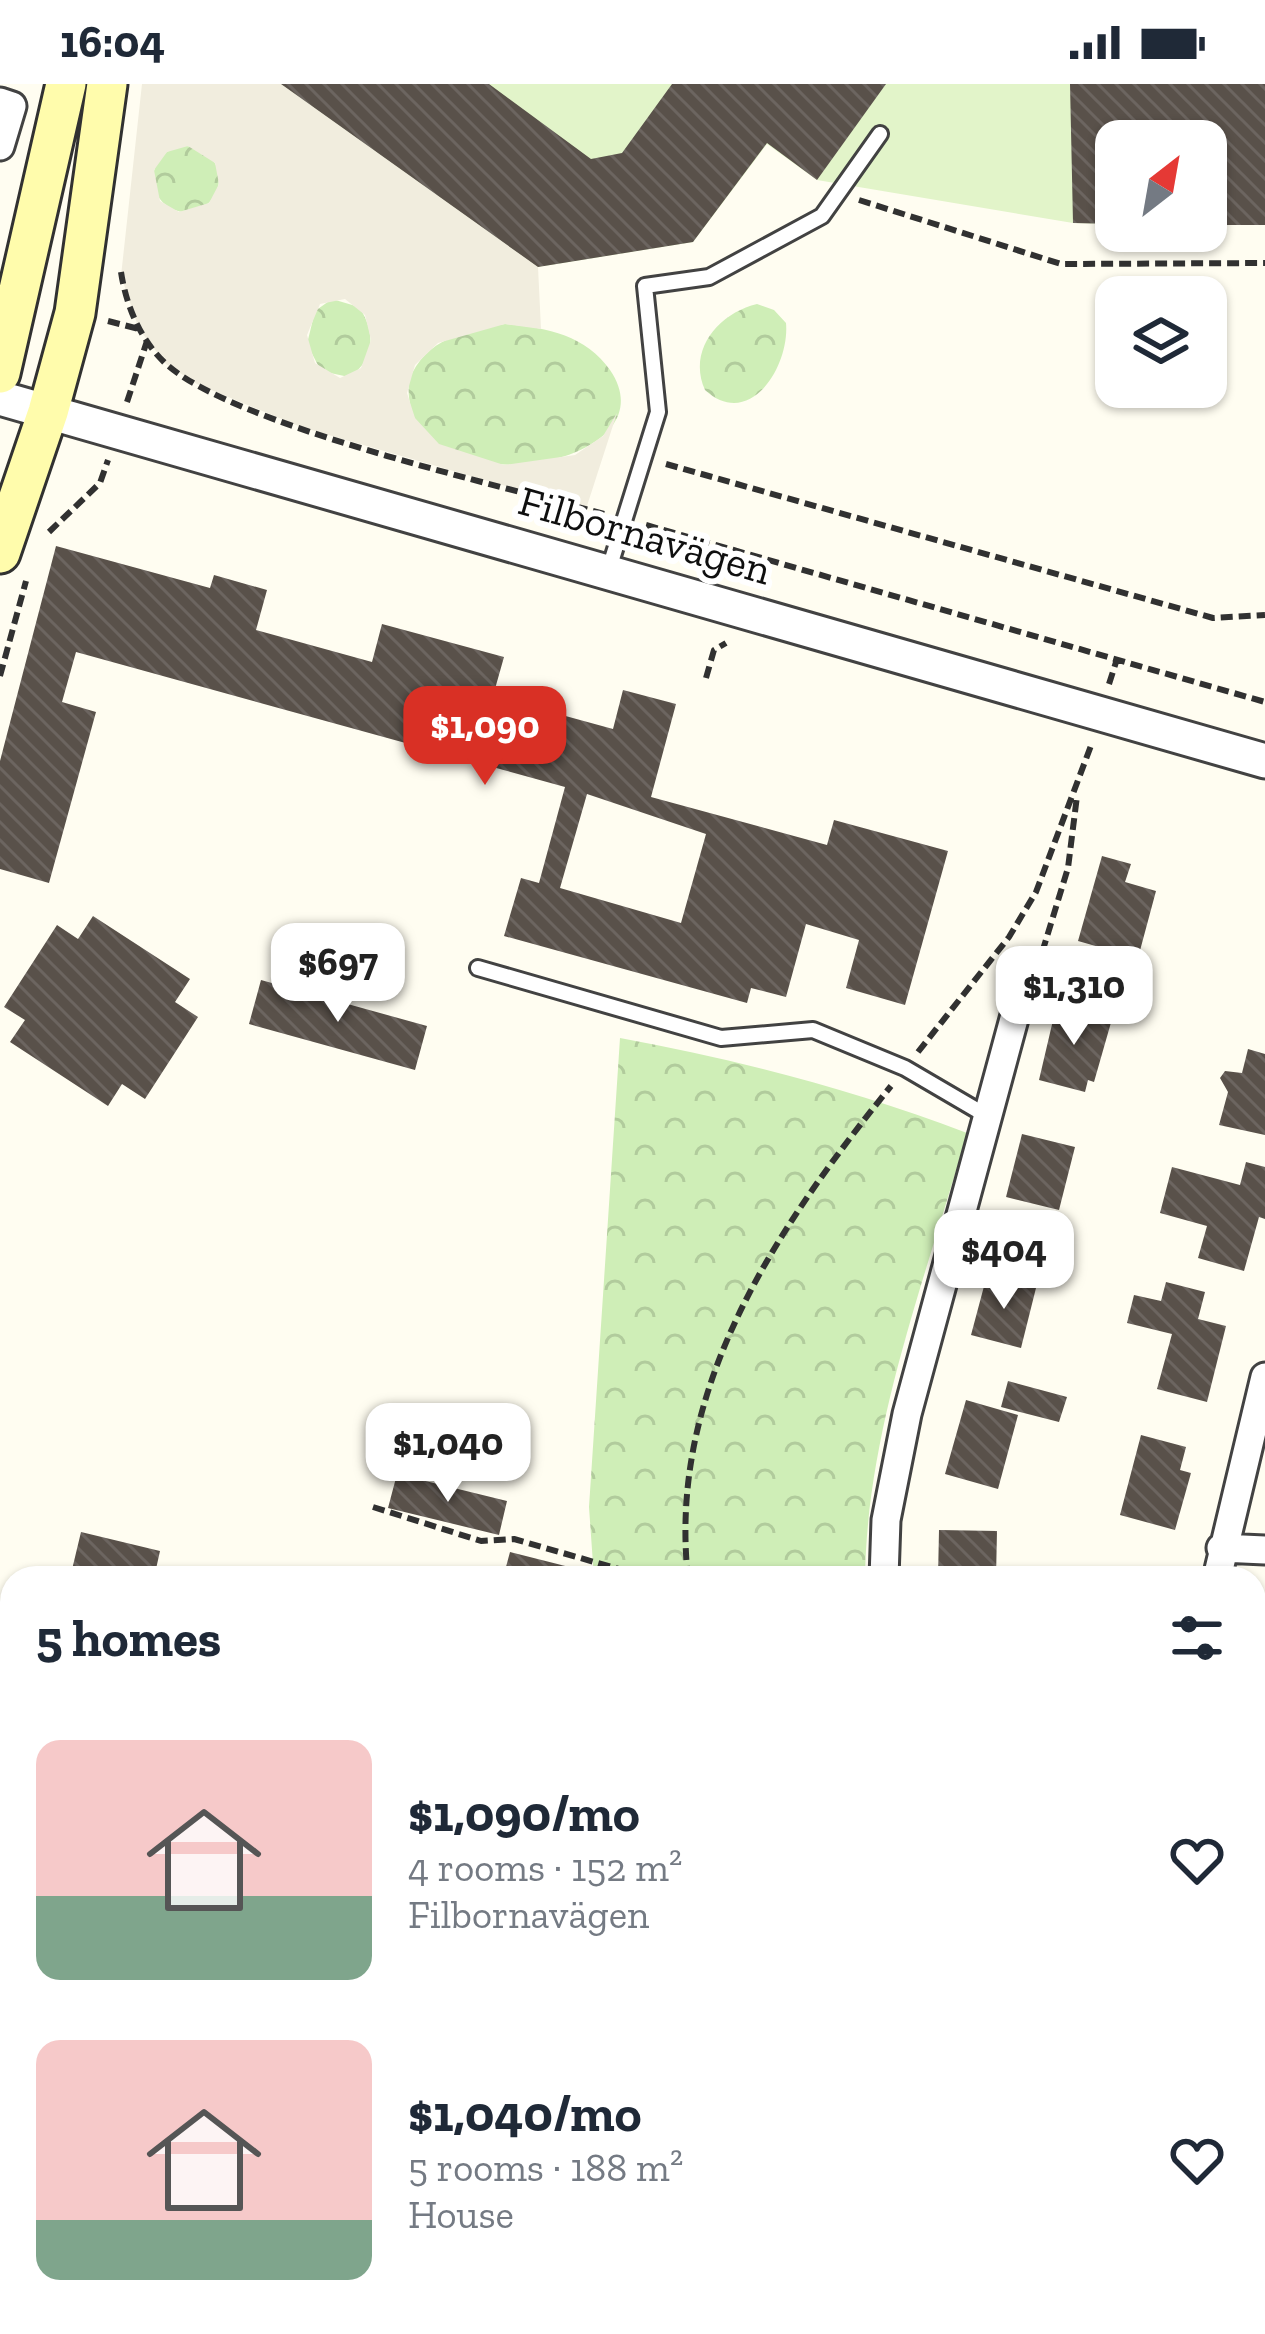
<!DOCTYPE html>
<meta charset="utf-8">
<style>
body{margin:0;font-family:"Zilla Slab",serif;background:#f6f6f7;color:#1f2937;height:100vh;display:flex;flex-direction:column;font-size:45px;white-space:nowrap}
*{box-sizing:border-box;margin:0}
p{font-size:39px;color:#747a83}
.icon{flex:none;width:66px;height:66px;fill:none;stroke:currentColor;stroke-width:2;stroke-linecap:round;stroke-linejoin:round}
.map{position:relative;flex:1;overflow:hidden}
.drawer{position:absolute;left:0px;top:1482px;width:1266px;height:768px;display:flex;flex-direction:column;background:#fff;border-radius:36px 36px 0 0;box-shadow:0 3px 9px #0004}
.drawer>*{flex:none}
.needle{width:78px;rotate:31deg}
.buttons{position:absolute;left:1095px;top:36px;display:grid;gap:24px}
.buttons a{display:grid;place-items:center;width:132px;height:132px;border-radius:24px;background:#fff;box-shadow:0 3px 9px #0004;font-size:60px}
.price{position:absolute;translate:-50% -102px;padding:0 27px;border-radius:24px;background:#fff;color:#222;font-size:39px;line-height:78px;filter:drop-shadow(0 3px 6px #0008)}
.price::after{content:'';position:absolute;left:50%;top:72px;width:36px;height:27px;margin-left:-18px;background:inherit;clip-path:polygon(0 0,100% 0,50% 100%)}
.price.on{background:#d93025;color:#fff}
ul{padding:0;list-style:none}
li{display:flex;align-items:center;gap:36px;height:300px;padding:0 36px}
li span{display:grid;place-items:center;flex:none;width:336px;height:240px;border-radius:24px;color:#555}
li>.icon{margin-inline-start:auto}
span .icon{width:144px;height:144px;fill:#fffc;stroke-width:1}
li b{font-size:51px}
h2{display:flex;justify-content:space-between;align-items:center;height:144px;padding:0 36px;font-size:51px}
.status{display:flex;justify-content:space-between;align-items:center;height:84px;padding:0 60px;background:#fff;direction:ltr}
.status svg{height:33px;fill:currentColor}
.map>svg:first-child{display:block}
.park{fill:url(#park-crowns)}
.pitch{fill:#e2f4c9}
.plaza{fill:#f1edde;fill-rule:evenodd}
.building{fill:url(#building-back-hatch);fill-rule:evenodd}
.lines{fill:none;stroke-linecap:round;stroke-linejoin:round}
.service-casing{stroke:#424242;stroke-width:20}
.pedestrian-casing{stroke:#424242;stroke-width:27}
.minor-casing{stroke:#424242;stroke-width:33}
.tertiary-casing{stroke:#424242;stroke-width:39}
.secondary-casing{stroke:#313131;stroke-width:45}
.path{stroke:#313131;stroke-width:6;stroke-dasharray:12 6;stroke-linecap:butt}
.service{stroke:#fff;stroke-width:14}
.pedestrian{stroke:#fff;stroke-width:21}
.minor{stroke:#fff;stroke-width:27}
.tertiary{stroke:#fff;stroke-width:33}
.secondary{stroke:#fffcac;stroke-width:39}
.labels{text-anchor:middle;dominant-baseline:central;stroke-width:12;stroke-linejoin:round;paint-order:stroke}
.street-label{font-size:42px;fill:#0f0f0f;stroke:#fff}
</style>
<div class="status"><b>16:04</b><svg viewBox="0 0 49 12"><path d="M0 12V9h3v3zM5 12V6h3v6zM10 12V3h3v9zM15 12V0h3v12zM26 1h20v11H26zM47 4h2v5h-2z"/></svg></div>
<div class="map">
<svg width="1265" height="2250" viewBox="0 0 1265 2250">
<defs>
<pattern id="park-crowns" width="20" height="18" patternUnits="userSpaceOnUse" patternTransform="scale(3)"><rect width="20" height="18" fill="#cfeeb7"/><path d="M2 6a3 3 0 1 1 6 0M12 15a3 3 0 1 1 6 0" fill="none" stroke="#b1cb9c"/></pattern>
<pattern id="building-back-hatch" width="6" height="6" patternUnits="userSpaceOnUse" patternTransform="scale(3)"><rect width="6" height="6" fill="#59514a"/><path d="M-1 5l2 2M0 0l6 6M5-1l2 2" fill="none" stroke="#6c6560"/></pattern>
</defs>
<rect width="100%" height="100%" fill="#fffdf1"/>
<!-- park -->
<path class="park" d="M153 95a33 33 0 1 1 66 0a33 33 0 1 1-66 0Z
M332,215l27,8c17,25 16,53 -10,70l-28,-6 -14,-27 8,-33z
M757,220l17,6 12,13c4,43 -36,108 -81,67 -18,-40 14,-77 52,-86z
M505,240c40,3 81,11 105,46 69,101 -214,145 -201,10 17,-41 55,-50 96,-56z
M620,954c119,22 234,52 347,95 -41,145 -100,294 -102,445h-271l-5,-71z
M581,2238h313v12h-313z"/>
<!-- pitch -->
<path class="pitch" d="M281,0h984v141h-59v-84h-90v83l-43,-1 -256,-43 -50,-36 -74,98 -155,25z"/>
<!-- plaza -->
<path class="plaza" d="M142,0h139l257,183 3,62 -36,-5 -67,19 -23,22 -8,28 8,25 24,26 65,21 71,-10 28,-19 14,-23 -31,96 -285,-82 -104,-43 -31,-20 -27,-35 -18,-53zM188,62l27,17 4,21 -10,19 -30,9 -19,-11 -6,-31 13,-18zM345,215l20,16 6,25 -10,28 -21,10 -25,-15 -8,-28 13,-31z
M0,1635l12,1v92l-12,-1z"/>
<!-- building -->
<path class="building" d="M281,0h208l102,75 31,-6 50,-69h214l-69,96 -50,-37 -74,99 -155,25z
M1070,0h195v141h-59v-84h-90v83l-43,-1z
M56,462l154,42 4,-13 53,15 -11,40 116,32 10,-38 122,33 -11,39 120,33 10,-39 53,14 -25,93 176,48 7,-25 114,31 -43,154 -59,-17 13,-48 -53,-16 -20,73 -35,-9 -4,15 -243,-67 17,-58 18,5 26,-96 -489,-135 -14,50 34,10 -47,171 -49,-14v-108zM587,710l119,40 -25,89 -121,-35z
M1102,772l29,8 -6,18 31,9 -18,67 -60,-17z
M93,832l97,63 -15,23 23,15 -53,82 -23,-15 -14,22 -98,-64 15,-22 -21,-13 53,-82 21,14z
M261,896l166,46 -12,44 -166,-46z
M1057,919l55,16 -18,63 -6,-2 -3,12 -46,-12z
M1248,965l17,5v81l-46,-10 9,-33 -8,-14 5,-7 17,2z
M1022,1050l53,13 -16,63 -53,-13z
M1246,1078l19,5v52l-6,-2 -15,54 -46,-13 9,-32 -47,-13 12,-46 68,18z
M987,1191l49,13 -15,60 -50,-13z
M1166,1198l39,10 -7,27 28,7 -19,76 -50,-13 15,-55 -45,-11 7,-28 27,6z
M1008,1297l59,16 -8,25 -58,-15z
M966,1316l52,15 -20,74 -53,-15z
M1141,1351l45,12 -6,23 11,3 -16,57 -55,-15z
M397,1390l110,27 -8,34 -111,-27z
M939,1446l58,1 -1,47h-58z
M81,1448l79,19 -6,27h-84z
M510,1468l79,20 -1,6h-85z
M229,1483l37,9 -1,2h-39z
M0,1761h12v73h-12z
M0,2224l18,26h-18z
M177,2238l164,4v-4h45l-1,6 24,1v5h-233z
M1051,2238h103v12h-103z"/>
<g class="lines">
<!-- service casing -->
<g class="service-casing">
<path id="service" d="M608,488l50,-160 -13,-126 64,-9 113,-61 58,-82
M478,884l243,70 92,-8 92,38 82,48"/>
</g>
<!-- pedestrian casing -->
<g class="pedestrian-casing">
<path id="pedestrian" d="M0,1686l12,3"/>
</g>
<!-- minor casing -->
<g class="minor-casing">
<path id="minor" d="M0,18l12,4 -12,40
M1221,1464l44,2
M884,1494l2,-58 21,-106 114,-421
M1217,1494l48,-201
M1254,1821h11
M0,2162l12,18
M49,2238l8,12
M1240,2238v12"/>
</g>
<!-- tertiary casing -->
<g class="tertiary-casing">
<path id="tertiary" d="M0,314l1265,363"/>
</g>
<!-- secondary casing -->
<g class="secondary-casing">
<path id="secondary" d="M0,289l66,-289
M0,469l48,-141 27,-99 32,-229"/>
</g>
<!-- path -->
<path class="path" d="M859,116l202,64 204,-1
M121,188c5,33 19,67 43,90 65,63 343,125 440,152
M108,237l31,8
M127,318l20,-61
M666,380l547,154 52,-3
M646,441l619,177
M49,448l51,-49 8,-23
M0,592l26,-95
M706,594l8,-28 12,-7
M1109,600l8,-25
M1037,885l31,-101 9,-72
M918,968l91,-115 27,-45 56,-149
M373,1423l108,34 33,-2 136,39
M688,1494c-21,-190 90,-352 203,-492
M0,2077l12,18
M107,2238l8,12
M619,2250l36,-12
M820,2250l2,-12"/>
<!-- service -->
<use href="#service" class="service"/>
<!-- pedestrian -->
<use href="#pedestrian" class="pedestrian"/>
<!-- minor -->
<use href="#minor" class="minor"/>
<!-- tertiary -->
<use href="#tertiary" class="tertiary"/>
<!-- secondary -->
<use href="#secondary" class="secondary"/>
</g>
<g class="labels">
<!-- street labels -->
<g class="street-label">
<text transform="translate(645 451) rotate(16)">Filbornavägen</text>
</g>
</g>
</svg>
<div class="buttons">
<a><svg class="needle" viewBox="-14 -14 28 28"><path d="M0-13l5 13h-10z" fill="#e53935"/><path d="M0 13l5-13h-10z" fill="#747a83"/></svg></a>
<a><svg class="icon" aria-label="layers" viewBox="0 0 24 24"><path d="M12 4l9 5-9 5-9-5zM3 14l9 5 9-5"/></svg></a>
</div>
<b class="price on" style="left:485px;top:704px">$1,090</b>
<b class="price" style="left:338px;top:941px">$697</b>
<b class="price" style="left:1074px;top:964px">$1,310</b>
<b class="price" style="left:1004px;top:1228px">$404</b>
<b class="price" style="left:448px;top:1421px">$1,040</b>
<section class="drawer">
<h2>5 homes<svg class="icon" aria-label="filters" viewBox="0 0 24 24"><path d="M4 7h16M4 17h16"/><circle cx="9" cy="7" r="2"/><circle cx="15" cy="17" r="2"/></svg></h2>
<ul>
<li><span style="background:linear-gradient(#f6c9c9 65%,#7fa58c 0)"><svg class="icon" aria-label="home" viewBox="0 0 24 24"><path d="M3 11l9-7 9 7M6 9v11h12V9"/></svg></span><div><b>$1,090/mo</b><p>4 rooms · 152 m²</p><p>Filbornavägen</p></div><svg class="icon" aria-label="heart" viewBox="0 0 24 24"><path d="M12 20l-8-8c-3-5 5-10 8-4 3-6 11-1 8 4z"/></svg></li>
<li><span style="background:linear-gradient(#f6c9c9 75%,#7fa58c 0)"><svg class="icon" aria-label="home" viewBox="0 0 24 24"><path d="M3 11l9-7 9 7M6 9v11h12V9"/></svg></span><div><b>$1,040/mo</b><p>5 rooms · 188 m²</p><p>House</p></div><svg class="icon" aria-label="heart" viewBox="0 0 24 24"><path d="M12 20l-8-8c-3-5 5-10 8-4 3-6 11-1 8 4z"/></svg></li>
</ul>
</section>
</div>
